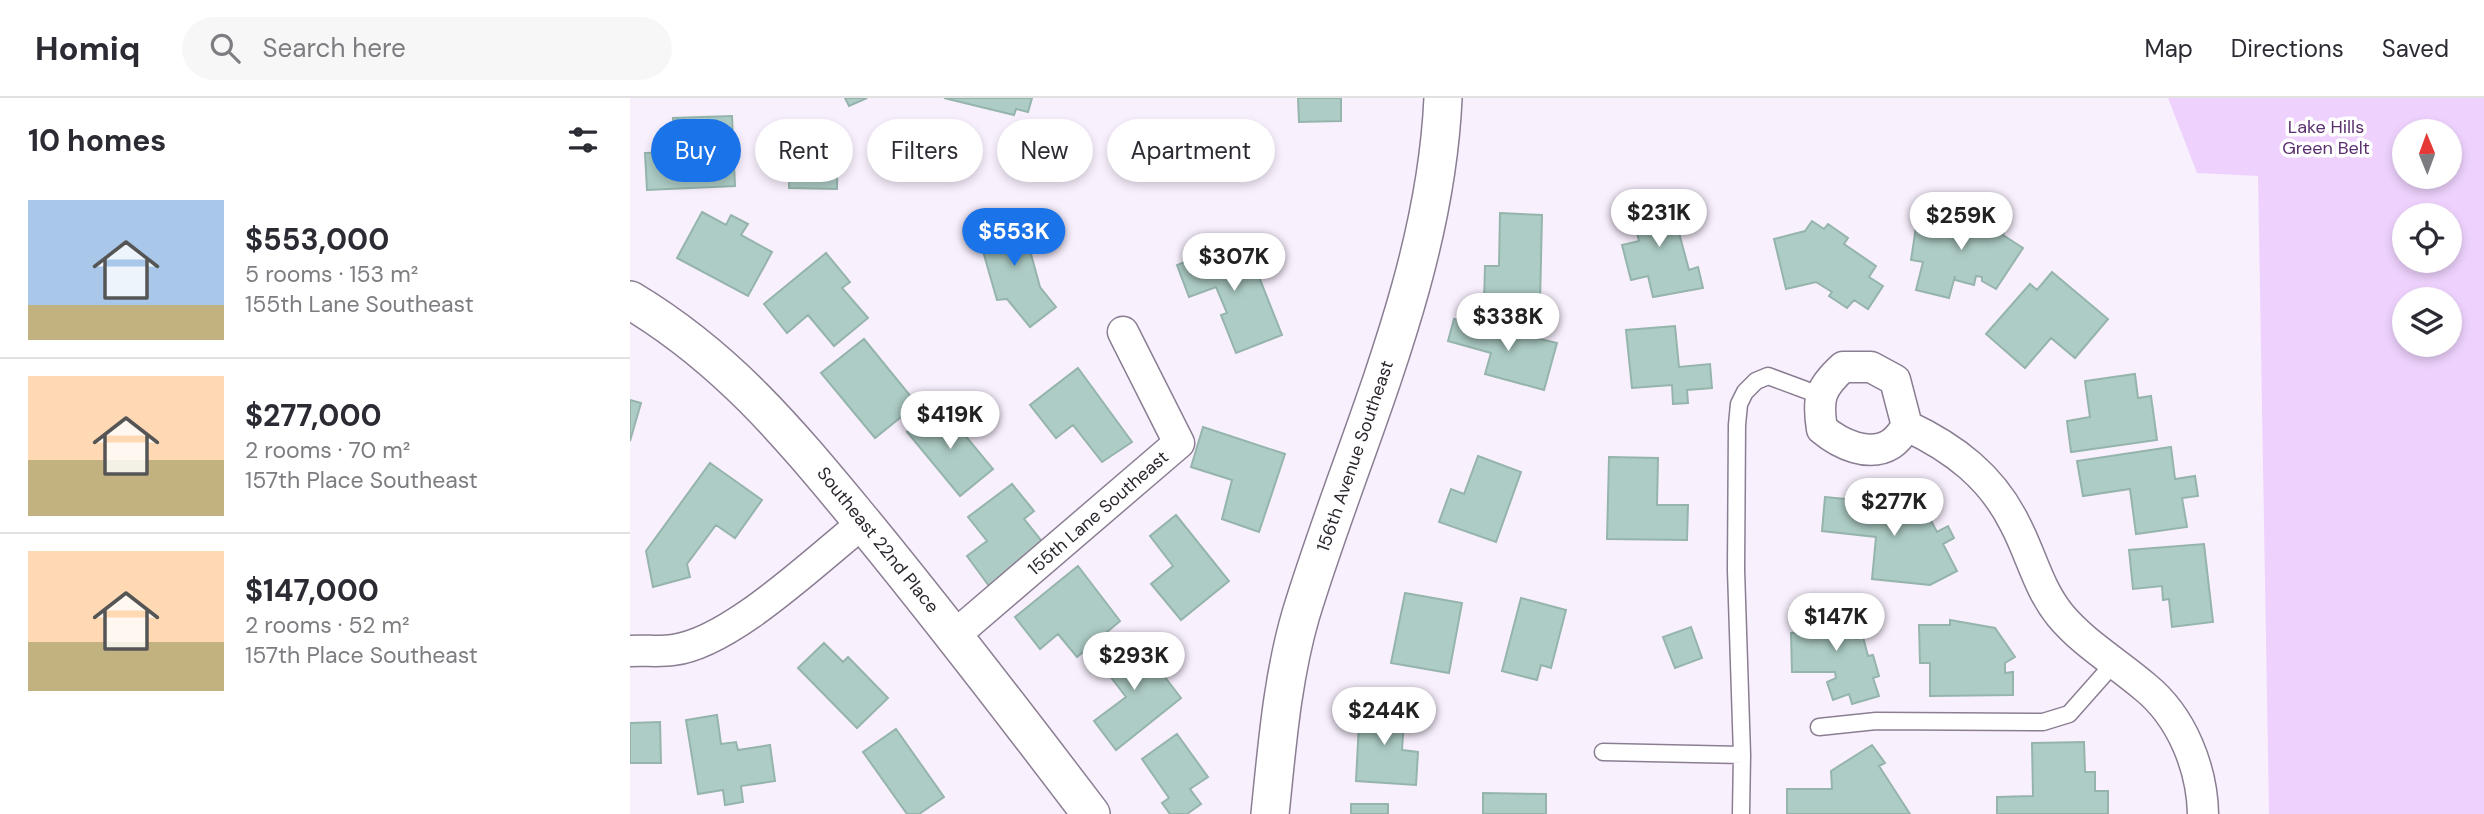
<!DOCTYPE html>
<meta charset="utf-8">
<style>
body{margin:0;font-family:"DM Sans",sans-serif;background:#f7f7f7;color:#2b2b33;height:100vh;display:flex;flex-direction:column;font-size:26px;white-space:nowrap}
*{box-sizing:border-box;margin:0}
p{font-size:23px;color:#7c7c81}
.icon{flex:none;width:38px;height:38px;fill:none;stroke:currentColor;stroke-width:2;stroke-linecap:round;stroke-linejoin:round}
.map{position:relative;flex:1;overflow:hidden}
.side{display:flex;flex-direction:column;background:#fff;width:630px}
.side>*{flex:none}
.guide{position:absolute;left:21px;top:21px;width:665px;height:63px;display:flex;gap:14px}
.needle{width:46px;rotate:359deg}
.buttons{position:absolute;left:1762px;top:21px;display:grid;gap:14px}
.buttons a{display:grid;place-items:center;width:70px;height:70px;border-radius:50%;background:#fff;box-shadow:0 4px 10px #0003;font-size:35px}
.price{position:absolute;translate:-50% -60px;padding:0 16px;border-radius:24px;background:#fff;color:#222;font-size:23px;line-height:46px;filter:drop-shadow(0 2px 4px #0008)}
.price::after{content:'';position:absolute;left:50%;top:42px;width:21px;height:16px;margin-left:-10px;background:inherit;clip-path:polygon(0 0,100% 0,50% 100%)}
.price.current{background:#1a73e8;color:#fff}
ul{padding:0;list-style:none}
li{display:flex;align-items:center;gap:21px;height:175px;padding:0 28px}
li+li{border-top:2px solid #e1e1e2}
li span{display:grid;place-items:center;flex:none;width:196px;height:140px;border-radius:0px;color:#555}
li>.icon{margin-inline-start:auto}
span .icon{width:84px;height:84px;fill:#fffc;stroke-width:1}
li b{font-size:30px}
h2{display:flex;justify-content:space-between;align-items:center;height:84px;padding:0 28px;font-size:30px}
.pill{padding:0 24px;border-radius:32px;background:#fff;box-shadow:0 4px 10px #0003;font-size:24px;line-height:63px}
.pill.current{background:#1a73e8;color:#fff}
header{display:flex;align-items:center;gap:42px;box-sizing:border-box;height:98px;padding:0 35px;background:#fff;border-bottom:2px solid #e1e1e2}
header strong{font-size:33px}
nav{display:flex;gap:38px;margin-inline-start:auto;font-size:24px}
.search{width:490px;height:63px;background:#f7f7f7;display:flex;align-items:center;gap:18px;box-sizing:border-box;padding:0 24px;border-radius:38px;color:#7c7c81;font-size:26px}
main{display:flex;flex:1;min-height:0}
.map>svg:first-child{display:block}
.green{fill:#eed2fd;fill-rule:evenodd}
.building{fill:#adccc5;stroke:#95b4ac;stroke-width:2}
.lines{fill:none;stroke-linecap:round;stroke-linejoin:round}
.service-casing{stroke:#8b7e93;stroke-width:19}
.minor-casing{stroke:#8b7e93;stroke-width:33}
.tertiary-casing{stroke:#8b7e93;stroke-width:40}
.service{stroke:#fff;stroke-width:16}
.minor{stroke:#fff;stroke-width:30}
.tertiary{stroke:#fff;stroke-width:37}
.labels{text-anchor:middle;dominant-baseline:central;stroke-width:7;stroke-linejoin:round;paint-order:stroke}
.park-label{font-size:18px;fill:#5a2f6e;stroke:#fff}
.street-label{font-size:18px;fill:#2c272f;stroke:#fff}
</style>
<header>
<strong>Homiq</strong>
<div class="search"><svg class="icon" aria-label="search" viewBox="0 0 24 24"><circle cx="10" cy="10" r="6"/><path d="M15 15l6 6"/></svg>Search here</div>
<nav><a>Map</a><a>Directions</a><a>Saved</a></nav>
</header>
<main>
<section class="side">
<h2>10 homes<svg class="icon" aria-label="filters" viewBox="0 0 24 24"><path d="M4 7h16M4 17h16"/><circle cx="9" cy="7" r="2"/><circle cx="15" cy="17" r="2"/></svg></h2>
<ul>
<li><span style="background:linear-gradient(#a9c7e8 75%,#c2b280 0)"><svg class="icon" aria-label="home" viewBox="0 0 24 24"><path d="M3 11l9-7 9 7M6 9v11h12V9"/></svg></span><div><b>$553,000</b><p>5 rooms · 153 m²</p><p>155th Lane Southeast</p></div></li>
<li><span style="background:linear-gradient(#ffd9b3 60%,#c2b280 0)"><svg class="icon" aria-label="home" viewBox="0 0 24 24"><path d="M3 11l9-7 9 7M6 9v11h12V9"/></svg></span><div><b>$277,000</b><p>2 rooms · 70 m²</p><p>157th Place Southeast</p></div></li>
<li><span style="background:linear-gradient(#ffd9b3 65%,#c2b280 0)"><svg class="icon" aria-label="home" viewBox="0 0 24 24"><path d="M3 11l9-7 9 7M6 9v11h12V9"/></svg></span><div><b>$147,000</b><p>2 rooms · 52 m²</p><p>157th Place Southeast</p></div></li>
</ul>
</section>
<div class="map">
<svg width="1854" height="716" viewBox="0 0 1854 716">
<rect width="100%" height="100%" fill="#f9f0fe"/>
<!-- green -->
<path class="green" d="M1538,0h316v716h-215l-11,-638 -61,-3zM1774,33h46v46h-46zM1820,117v46h-46v-46zM1820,201v46h-46v-46z"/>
<!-- building -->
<path class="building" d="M215,0h22l-18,8z
M314,0h88l-4,14 -12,-3 -2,6z
M668,0h43v23l-42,1z
M102,18l3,70 -88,4 -2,-37 30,-1 -2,-34z
M160,29l48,1 -1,61 -48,-1z
M1038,94l21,78 9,-3 5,21 -50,9 -5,-21 -17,4 -9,-35 17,-4 -10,-39z
M72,114l24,13 5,-10 17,9 -7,11 31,17 -24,44 -71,-38z
M870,115l42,2 -2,88 -56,-1 1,-36h14z
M1324,115l53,10 -4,12 20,13 -27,41 -14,-8v-4l-6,-1 -2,9 -19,-5v-4l-6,22 -33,-8 7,-28 -12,-2 7,-46 34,8z
M390,116l20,73 16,20 -26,20 -23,-28 -10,1 -21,-73z
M1182,123l12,8 4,-5 20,14 -4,6 32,22 -7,11 14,9 -15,23 -14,-9 -7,8 -18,-12 3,-4 -16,-10 -30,7 -12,-50 31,-8z
M614,141l38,96 -46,18 -15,-38 6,-2 -11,-26 -27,10 -12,-32z
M196,155l24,29 -8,6 26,30 -34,28 -26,-31 -21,18 -23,-29z
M1422,174l56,47 -33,39 -24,-20 -26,30 -39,-34 44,-50 7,6z
M824,221l103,24 -13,47 -59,-16 6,-21 -43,-12z
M1045,228l4,41 31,-3 2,24 -25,2 1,13 -15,1 -1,-19 -40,3 -6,-58z
M234,241l53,65 -42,34 -54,-65z
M448,270l54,74 -30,20 -29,-37 -17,13 -26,-33z
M1505,276l3,24 13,-2 6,44 -86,12 -4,-31 23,-4 -5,-36z
M0,302l11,3 -11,38z
M310,307l53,64 -33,27 -53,-64z
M573,329l82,27 -26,78 -37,-13 10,-39 -41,-13z
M1541,349l4,32 20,-3 3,20 -16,2 5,29 -51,7 -6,-45 -47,7 -6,-35z
M848,358l43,16 -25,70 -57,-20 12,-33 13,5z
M979,359l49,1 -1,47h31l-1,35 -80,-1z
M80,365l52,37 -27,38 -19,-13 -29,39 3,13 -37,10 -7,-36z
M382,386l22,27 -10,8 21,26 -53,45 -25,-34 20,-15 -19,-24z
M1195,399l51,5 9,-5 26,3 7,14 10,1 9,17 11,-6 6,12 -11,6 14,27 -27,14 -58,-6 4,-42 -54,-6z
M546,417l53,66 -48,39 -30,-36 22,-18 -23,-30z
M1574,446l9,78 -41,5 -3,-28 -6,1 -1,-14 -29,3 -4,-39z
M448,468l42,55 -43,36 -19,-23 -18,15 -25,-32z
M775,495l57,10 -13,70 -58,-10z
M891,500l45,12 -15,58 -10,-3 -4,15 -35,-9z
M1225,507l1,34 7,-2 5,19 5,-1 6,21 -6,2 6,18 -27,8 -3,-10 -16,6 -6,-18 9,-4 -1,-6h-43l-1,-39 19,-1v-26z
M1320,522l45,8 20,29 -10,6v10l8,-1v23l-83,1v-33h-10l-1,-38h31z
M1061,529l11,31 -27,10 -12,-31z
M501,535l50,65 -65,52 -22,-29 32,-24 -29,-38z
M194,545l19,19 5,-5 40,41 -31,30 -59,-60z
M730,606l45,2 -3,44 16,2 -2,33 -60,-4z
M87,617l4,29 15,-2 2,8 32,-5 5,36 -34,5 2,16 -18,3 -2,-15 -25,4 -12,-74z
M30,624l1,41h-31v-40z
M266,631l48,68 -25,17h-12l-44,-62z
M547,636l31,43 -18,12 11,15 -14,10h-17l-8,-11 7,-5 -27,-39z
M1454,644l1,30h10v19h13v23h-111v-17l36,-1 -1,-53z
M1242,647l13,18 -6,3 31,48h-123v-25h45l-1,-18z
M853,695l63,1v20h-63z
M721,706h37v10h-37z"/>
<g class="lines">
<!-- service casing -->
<g class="service-casing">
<path id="service" d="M1189,629l57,-6 167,1 26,-8 46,-52
M973,654l139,3
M1111,716l1,-59 -6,-185 1,-145 2,-21 6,-12 11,-11 12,-5 54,20"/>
</g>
<!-- minor casing -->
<g class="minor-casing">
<path id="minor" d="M1277,328c-4,6 -10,14 -16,18 -22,14 -51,0 -69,-15 -5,-31 -2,-41 21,-62h28l24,13 12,46c47,22 85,51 108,98 16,30 23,64 45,91 23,28 57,48 85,72 37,30 57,81 58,127
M325,537l224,-192 -56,-111
M0,553c14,-1 29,1 43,-1 58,-7 143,-90 190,-127"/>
</g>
<!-- tertiary casing -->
<g class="tertiary-casing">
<path id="tertiary" d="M0,202c102,61 165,141 239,230 76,93 149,188 222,284
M640,716c7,-67 12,-135 31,-200 52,-170 134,-335 142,-516"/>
</g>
<!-- service -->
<use href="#service" class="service"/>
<!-- minor -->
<use href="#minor" class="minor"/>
<!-- tertiary -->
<use href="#tertiary" class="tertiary"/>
</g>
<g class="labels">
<!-- park labels -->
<g class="park-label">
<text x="1696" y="29">Lake Hills<tspan x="1696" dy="21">Green Belt</tspan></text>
</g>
<!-- street labels -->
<g class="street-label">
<text transform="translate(725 358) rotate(-71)">156th Avenue Southeast</text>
<text transform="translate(468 415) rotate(-41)">155th Lane Southeast</text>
<text transform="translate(248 442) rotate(51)">Southeast 22nd Place</text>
</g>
</g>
</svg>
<div class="buttons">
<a><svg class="needle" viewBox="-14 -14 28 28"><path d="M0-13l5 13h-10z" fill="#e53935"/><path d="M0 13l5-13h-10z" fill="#7c7c81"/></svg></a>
<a><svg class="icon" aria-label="locate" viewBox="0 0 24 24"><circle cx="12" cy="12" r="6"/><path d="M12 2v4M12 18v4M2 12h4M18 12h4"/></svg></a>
<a><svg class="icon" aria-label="layers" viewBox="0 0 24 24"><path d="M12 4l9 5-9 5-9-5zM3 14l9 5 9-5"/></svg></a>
</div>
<b class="price" style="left:1029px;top:151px">$231K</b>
<b class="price" style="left:1331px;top:154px">$259K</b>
<b class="price current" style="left:384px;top:170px">$553K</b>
<b class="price" style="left:604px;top:195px">$307K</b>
<b class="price" style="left:878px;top:255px">$338K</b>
<b class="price" style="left:320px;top:353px">$419K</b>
<b class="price" style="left:1264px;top:440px">$277K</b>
<b class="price" style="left:1206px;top:555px">$147K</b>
<b class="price" style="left:504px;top:594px">$293K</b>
<b class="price" style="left:754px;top:649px">$244K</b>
<div class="guide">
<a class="pill current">Buy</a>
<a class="pill">Rent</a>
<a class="pill">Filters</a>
<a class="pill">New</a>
<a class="pill">Apartment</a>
</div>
</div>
</main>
